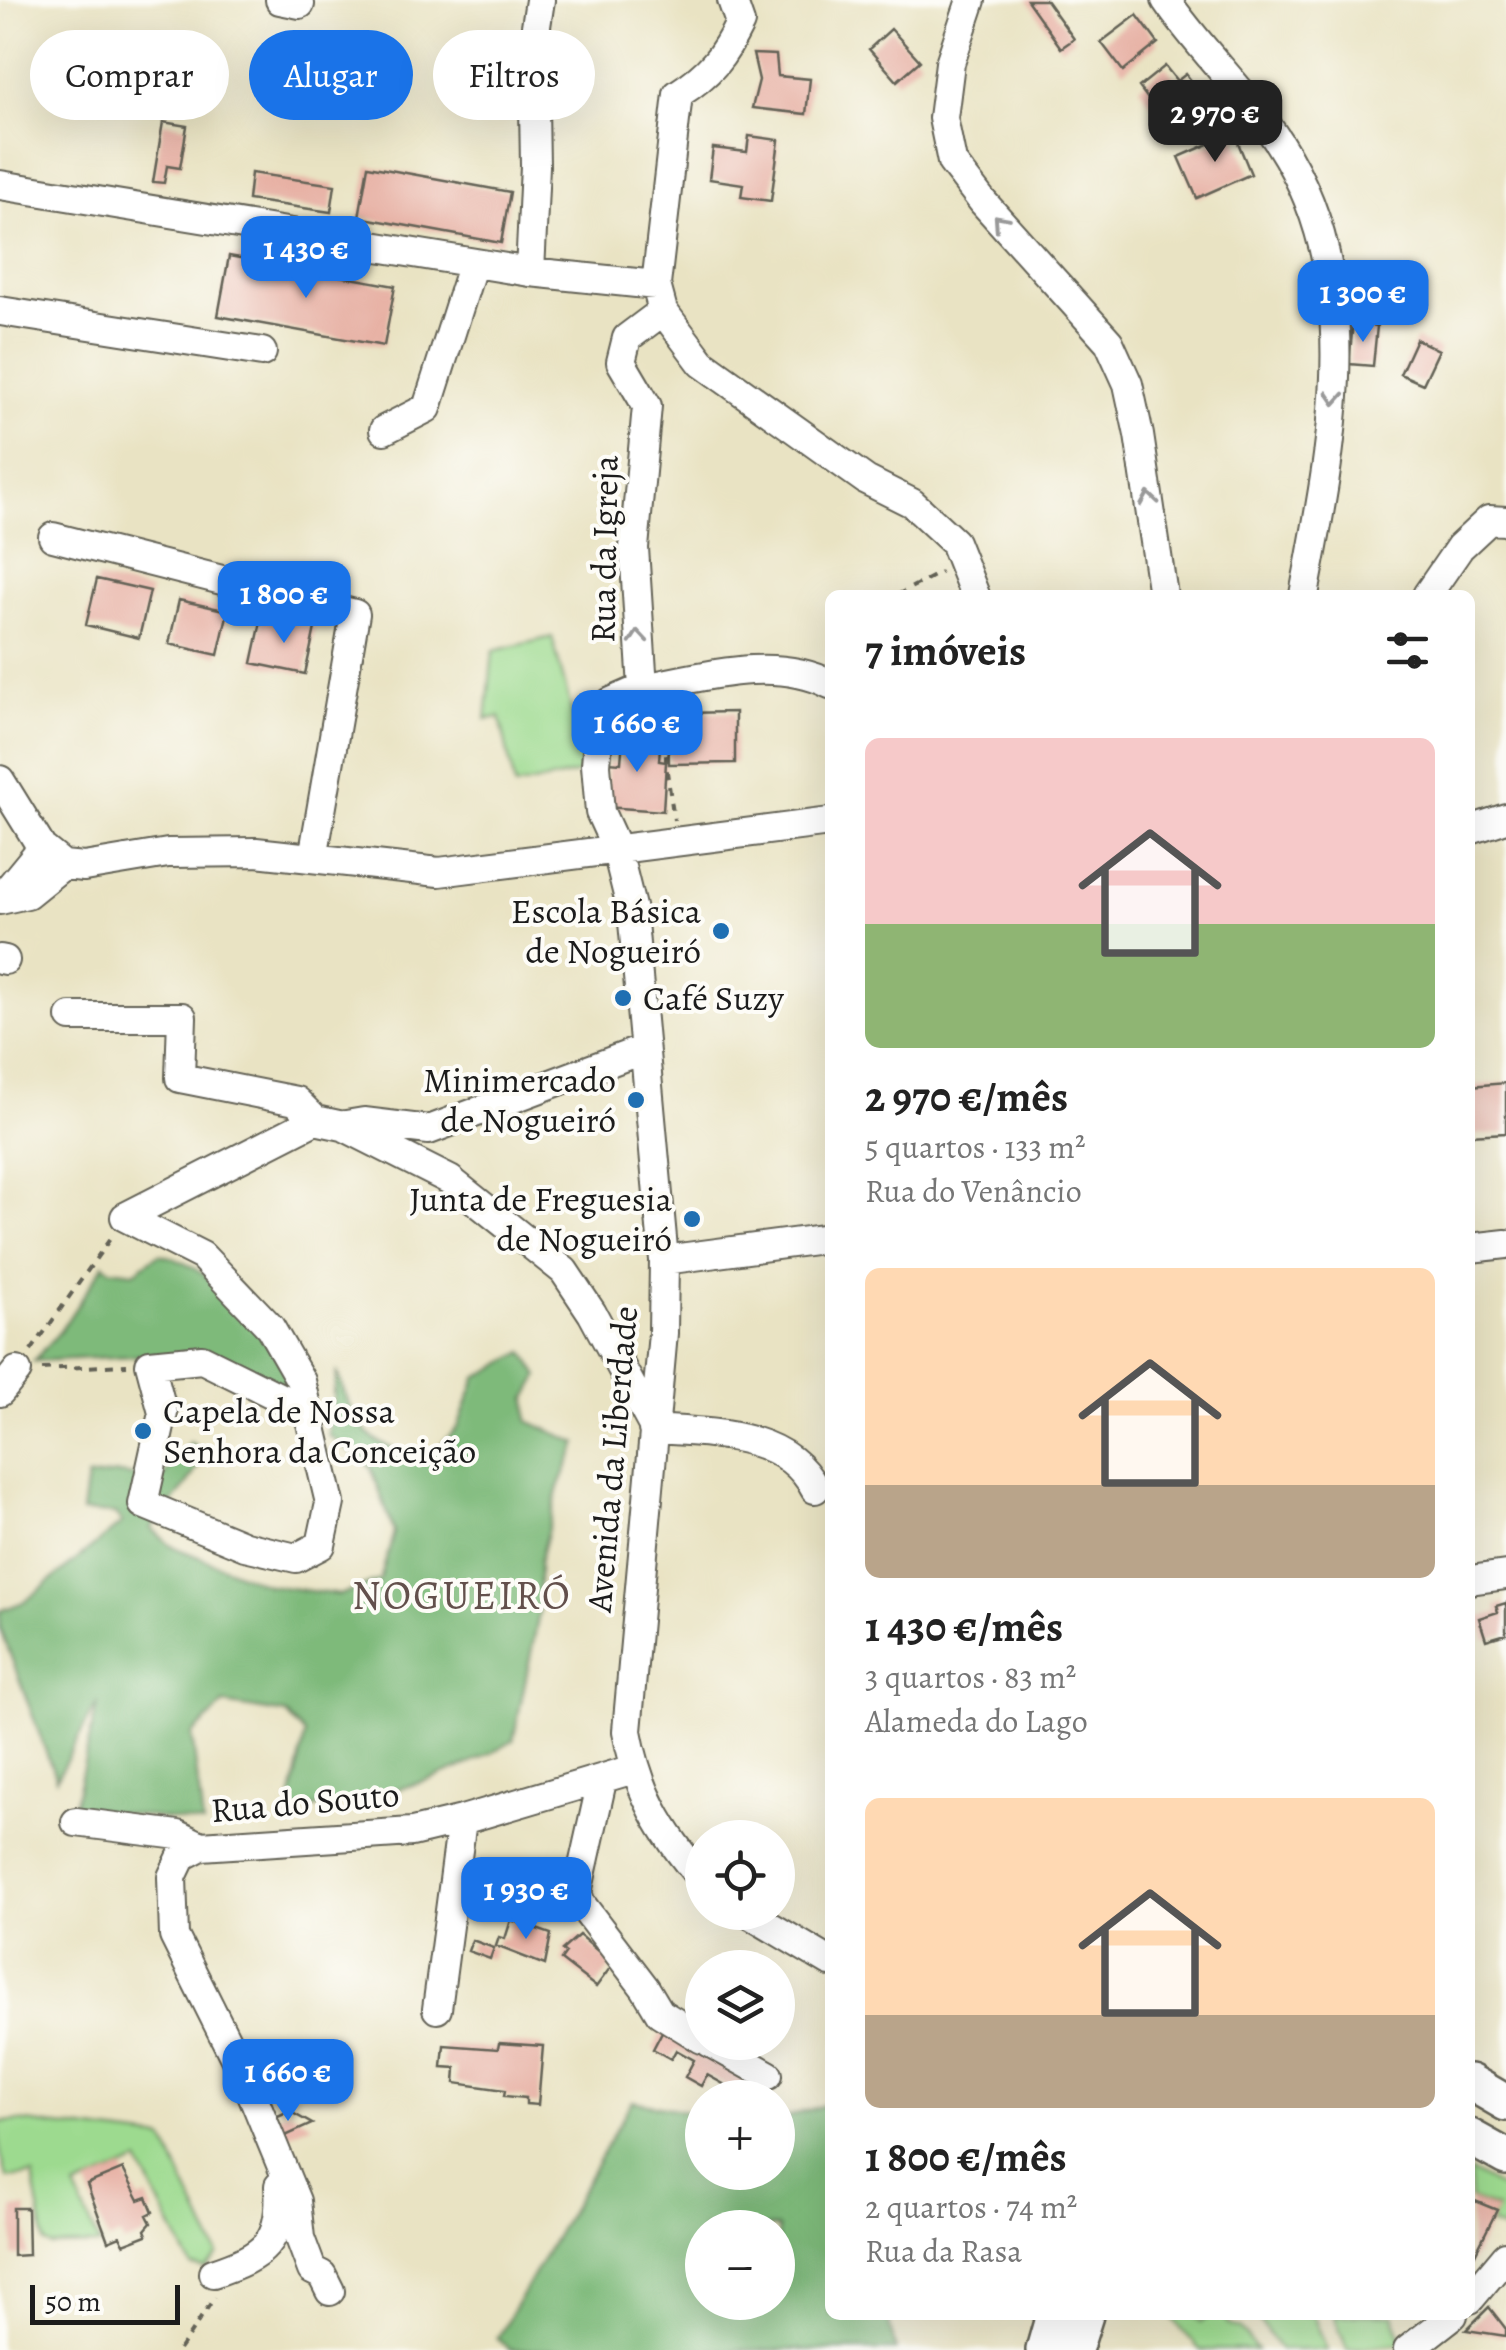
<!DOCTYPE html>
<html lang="pt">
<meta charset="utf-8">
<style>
body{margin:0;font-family:Alegreya,serif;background:#f2f2f2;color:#222;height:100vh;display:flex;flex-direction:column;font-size:38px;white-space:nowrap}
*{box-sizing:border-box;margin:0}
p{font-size:32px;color:#767676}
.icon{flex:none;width:55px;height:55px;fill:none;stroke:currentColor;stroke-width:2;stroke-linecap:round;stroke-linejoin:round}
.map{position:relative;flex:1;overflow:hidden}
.details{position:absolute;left:825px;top:590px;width:650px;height:1730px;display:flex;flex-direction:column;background:#fff;border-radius:15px;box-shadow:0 10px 40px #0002}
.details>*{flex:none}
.banner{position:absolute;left:30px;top:30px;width:645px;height:90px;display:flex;gap:20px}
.buttons{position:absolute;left:685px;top:1820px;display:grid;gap:20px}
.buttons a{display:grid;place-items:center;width:110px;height:110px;border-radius:50%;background:#fff;box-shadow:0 10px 40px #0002;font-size:50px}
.scale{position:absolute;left:30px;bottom:25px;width:150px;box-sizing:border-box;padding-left:10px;border:5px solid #1c1c1c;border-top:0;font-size:28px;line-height:35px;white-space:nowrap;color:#1c1c1c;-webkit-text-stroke:8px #fdfcf7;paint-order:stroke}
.price{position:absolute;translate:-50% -85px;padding:0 22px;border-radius:20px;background:#1a73e8;color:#fff;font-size:32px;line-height:65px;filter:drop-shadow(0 2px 5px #0008)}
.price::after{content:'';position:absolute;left:50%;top:60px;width:30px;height:22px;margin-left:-15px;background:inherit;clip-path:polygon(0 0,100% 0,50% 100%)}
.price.selected{background:#222;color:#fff}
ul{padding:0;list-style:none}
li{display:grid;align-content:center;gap:20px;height:530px;padding:0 40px}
li span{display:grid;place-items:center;height:310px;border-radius:15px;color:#555}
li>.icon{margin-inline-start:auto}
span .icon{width:180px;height:180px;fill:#fffc;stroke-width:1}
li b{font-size:42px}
h2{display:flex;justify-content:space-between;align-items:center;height:120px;padding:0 40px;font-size:42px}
.pill{padding:0 35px;border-radius:45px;background:#fff;box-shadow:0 10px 40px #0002;font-size:35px;line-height:90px}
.pill.selected{background:#1a73e8;color:#fff}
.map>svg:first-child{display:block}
.green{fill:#9dda8f;stroke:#5c7b56;stroke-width:2.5}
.forest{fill:#7eba7a;stroke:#4d6b4b;stroke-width:2.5;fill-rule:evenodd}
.building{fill:#e7b1a4}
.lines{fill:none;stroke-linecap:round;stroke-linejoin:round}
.minor-casing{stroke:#646256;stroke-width:32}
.major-casing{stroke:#646256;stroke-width:40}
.path{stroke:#646256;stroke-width:4;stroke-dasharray:8 8;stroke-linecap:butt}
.minor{stroke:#fff;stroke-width:28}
.major{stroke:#fff;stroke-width:35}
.oneway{stroke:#999}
.poi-dot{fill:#1f6fb2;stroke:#fdfcf7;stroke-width:4}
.labels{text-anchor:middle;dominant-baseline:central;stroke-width:8;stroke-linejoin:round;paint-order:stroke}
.street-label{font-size:35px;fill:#1c1c1c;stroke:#fdfcf7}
.poi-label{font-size:35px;fill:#1c1c1c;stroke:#fdfcf7;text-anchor:end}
.quarter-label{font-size:40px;letter-spacing:2.5px;fill:#63504c;stroke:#fdfcf7}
</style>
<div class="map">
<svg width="1506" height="2350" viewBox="0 0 1506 2350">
<rect width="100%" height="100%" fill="#fdfcf7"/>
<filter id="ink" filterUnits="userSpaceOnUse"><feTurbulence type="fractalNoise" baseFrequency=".01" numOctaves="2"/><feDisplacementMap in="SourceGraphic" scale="20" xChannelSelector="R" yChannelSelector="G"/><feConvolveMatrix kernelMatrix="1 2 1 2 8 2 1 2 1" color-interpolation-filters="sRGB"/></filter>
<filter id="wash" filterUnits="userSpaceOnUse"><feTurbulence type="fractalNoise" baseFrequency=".0048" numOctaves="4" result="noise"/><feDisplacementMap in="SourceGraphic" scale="40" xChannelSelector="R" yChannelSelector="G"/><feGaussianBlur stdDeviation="2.25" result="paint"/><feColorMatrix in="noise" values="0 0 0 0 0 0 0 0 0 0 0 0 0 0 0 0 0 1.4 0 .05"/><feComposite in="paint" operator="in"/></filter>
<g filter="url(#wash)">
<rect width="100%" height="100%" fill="#e9e3c3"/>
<!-- green -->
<path class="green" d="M552,637l36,134 -73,16 -15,-70 -14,2 7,-68z
M17,2121l147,18 54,116 -12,14 -14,-2 -53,-105 -64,27 25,56 -49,1 -6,-3 -12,-68 -26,3 -7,-27v-29z
M1470,2171l36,20v41l-16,-8 7,-15 -27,-10z
M1170,2315h24l7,7 9,-7h12l7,10 11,3 17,22h-57z
M1255,2315h58l14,35h-47z
M1334,2315h59l11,28 -57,6z"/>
<!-- forest -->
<path class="forest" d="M159,1254c58,12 105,81 134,129h-22l-116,-28 -121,6 27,-31 43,-66 6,5 24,3z
M524,1352l15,24 -12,22 1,23 50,22 -19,44 -20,76v51l-26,127c-66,40 -148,60 -224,70l16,-76 -19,-21 -62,-10 -32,31 11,89 -129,-18 24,-104 -42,77 -56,-152v-16l26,-10 96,-78 -7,-9 -33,-2 5,-34 31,-4 43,5 29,-37 16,11 -18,30 -37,45 20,18 97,39 72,10 40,-15 14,-48 -23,-65 -43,-32 9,-63c20,57 28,74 91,86l30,-31 18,-49z
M632,2101l70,13v58h76v-52l50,-16 2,211h57l9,35h-386l-13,-11zM702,2228h76v74h-76z"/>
<g id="blocks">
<!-- building -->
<path class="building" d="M1027,0h19l28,39 -13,9z
M1137,15l21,28 -35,28 -22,-29z
M891,29l29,32 -23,20 -28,-32z
M753,54l23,1 2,21 32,3 -4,35 -54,-6 7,-28z
M1165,66l12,15 9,-7 20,26 -36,28 -31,-41z
M163,122l24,4 -7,42 -13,-2 -3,17 -11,-1z
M1234,133l17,41 -54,24 -18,-41z
M749,136l30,4 -8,61 -30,-4 2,-13 -34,-5 4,-31 34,4z
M368,166l142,26 -9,51 -142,-26z
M251,173l84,12 -4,27 -83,-12z
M229,256l166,30 -11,60 -166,-30z
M1353,323l24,3 -4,40 -24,-2z
M1416,339l23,11 -16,34 -23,-10z
M97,579l53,12 -11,47 -53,-13z
M179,600l49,11 -10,44 -49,-11z
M262,617l53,11 -10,46 -53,-11z
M735,712v51l-66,1 -1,-37h15v-14z
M629,723l19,2 -2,21 14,1 -1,14 7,1 -3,49 -58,-4 3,-45 13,1 2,-25 5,1z
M1506,1083v50l-36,2v-49z
M1506,1603v31l-20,6 -7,-22 19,-6 -2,-6z
M511,1920l40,14 -6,31 -49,-19 3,-9 6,2z
M579,1935l34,29 -17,23 -35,-27 5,-7 -4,-3z
M472,1940l22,8 -4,11 -22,-8z
M665,2026l101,55 -9,17h-8l-42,-23 -6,11 -16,-9 9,-17 -18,-10 -5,9 -18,-10z
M499,2043l44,3 -5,59 -12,-1v-6l-22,-2 1,-6 -50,-7 1,-15 -14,-1 2,-22 54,4z
M289,2111l23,13 -33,15 -8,-20z
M123,2169l16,31 8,-3 6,15 -6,3 4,8 -6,7 2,5 -23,9 -4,-8 -12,5 -21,-57z
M1470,2199l27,11 -27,54z
M13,2208h14l1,47 -15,1z
M1489,2307l17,22v7l-40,-6z"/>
</g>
</g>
<g filter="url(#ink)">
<use href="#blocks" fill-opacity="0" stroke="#646256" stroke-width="2.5"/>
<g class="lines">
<!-- minor casing -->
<g class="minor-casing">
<path id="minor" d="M280,0l20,4
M732,0l8,23c-16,33 -30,51 -62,71l-22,191 7,26 39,52 164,117 46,23 42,39 21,53
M971,0l-21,63 -7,55 9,44 31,40 126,140 19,42 11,51 24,160
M1166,0c34,50 80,92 113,143 89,137 53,303 25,452
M0,185l530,87 126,13
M530,272l5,-106 -2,-120 7,-46
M0,311l262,41
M663,311l-36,27 -6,24 26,44 -13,142 9,140 -32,14 -12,22 -3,41 4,47 16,35 16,64 32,349 -1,73 -36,398c11,61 34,101 75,148
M384,430l43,-22 46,-145
M53,537l302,77 -42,244
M1427,595l33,-48 29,-27 17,1
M643,688c58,-11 132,-33 187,-4
M0,780l42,68 21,17
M1470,830l36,-12
M63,865l21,2 84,-14 88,-1 183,20 391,-50
M0,899l42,-51
M0,900l27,-6 36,-29
M0,959l5,1
M71,1017h111l-2,61 116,23 19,19
M346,1125l18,-3 65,8 215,-81
M1470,1248l36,-4
M664,1260l166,-22
M0,1392l17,-21
M307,1411l-105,-52 -52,5 13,49 -20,91 102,42 51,12 25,-13 9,-42 -29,-122 -31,-54 -68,-71 -77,-39 190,-97 28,6 107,54 114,91 28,42 61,113
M653,1429c55,4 133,2 162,60
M1470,1580l36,-5
M602,1781l-25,112 4,11 64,84 15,25 42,26
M76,1822l102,13 23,11
M746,1912l84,50
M437,2009l25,-189
M709,2042l59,33
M213,2273c51,-17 70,-30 66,-87
M330,2291l-8,-16 -10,-5 -12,-32 -4,-37 -48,-117 -74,-148 -2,-59 10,-21 19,-10 211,-14 50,-12 172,-51
M1470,2299l36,-43
M1408,2350l45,-35"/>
</g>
<!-- major casing -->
<g class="major-casing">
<path id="major" d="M1470,2082l36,21
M1470,2137l36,20
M1044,2350l10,-35
M1074,2350l11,-35"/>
</g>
<!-- path -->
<path class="path" d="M897,595l44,-23
M656,709l10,17v39l8,55
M31,1351l81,-115
M42,1369l85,-4
M179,2350l36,-53"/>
<!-- minor -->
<use href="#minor" class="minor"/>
<!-- major -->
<use href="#major" class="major"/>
</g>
<!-- one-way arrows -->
<defs><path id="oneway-chevron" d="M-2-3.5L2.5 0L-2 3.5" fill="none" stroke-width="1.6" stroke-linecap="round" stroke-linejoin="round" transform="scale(2.5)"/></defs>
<g class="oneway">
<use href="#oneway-chevron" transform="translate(1000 221) rotate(-132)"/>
<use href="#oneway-chevron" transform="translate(1335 398) rotate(94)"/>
<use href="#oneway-chevron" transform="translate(1149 499) rotate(-99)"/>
<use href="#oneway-chevron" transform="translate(638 637) rotate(-95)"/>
</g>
</g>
<!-- markers -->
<g class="poi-dot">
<circle cx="721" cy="931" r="10"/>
<circle cx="623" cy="998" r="10"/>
<circle cx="636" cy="1100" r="10"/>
<circle cx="692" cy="1219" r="10"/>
<circle cx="143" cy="1431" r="10"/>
</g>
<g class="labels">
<!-- street labels -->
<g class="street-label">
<text transform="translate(604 549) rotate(-89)">Rua da Igreja</text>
<text transform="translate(612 1459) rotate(-85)">Avenida da Liberdade</text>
<text transform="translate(305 1802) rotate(-5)">Rua do Souto</text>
</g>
<!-- poi labels -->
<g class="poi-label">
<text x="701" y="911">Escola Básica<tspan x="701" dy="40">de Nogueiró</tspan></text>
<text x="643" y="998" text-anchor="start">Café Suzy</text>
<text x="616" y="1080">Minimercado<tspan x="616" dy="40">de Nogueiró</tspan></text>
<text x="672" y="1199">Junta de Freguesia<tspan x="672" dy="40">de Nogueiró</tspan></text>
<text x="163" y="1411" text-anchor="start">Capela de Nossa<tspan x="163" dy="40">Senhora da Conceição</tspan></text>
</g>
<!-- quarter labels -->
<g class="quarter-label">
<text x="462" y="1595">NOGUEIRÓ</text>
</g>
</g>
</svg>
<div class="buttons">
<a><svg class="icon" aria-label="locate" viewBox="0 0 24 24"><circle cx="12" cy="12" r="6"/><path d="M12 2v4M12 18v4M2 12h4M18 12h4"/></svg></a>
<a><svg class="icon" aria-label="layers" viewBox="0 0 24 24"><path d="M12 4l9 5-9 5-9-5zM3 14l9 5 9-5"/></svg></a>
<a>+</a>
<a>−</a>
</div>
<div class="scale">50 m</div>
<b class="price selected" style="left:1215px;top:165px">2 970 €</b>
<b class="price" style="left:306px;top:301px">1 430 €</b>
<b class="price" style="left:1363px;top:345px">1 300 €</b>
<b class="price" style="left:284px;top:646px">1 800 €</b>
<b class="price" style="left:637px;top:775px">1 660 €</b>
<b class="price" style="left:526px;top:1942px">1 930 €</b>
<b class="price" style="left:288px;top:2124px">1 660 €</b>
<div class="banner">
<a class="pill">Comprar</a>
<a class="pill selected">Alugar</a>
<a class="pill">Filtros</a>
</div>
<section class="details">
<h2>7 imóveis<svg class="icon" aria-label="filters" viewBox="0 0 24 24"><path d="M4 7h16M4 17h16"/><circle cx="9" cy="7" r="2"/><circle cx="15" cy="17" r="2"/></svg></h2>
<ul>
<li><span style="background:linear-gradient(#f6c9c9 60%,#8fb573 0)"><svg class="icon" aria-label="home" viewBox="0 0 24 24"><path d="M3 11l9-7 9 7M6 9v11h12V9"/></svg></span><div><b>2 970 €/mês</b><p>5 quartos · 133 m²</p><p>Rua do Venâncio</p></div></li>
<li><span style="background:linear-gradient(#ffd9b3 70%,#b9a48a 0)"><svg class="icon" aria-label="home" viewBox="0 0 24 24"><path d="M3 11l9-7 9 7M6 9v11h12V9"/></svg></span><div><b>1 430 €/mês</b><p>3 quartos · 83 m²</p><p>Alameda do Lago</p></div></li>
<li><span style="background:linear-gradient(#ffd9b3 70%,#b9a48a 0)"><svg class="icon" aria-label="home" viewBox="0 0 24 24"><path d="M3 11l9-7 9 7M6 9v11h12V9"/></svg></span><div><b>1 800 €/mês</b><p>2 quartos · 74 m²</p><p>Rua da Rasa</p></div></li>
</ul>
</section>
</div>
